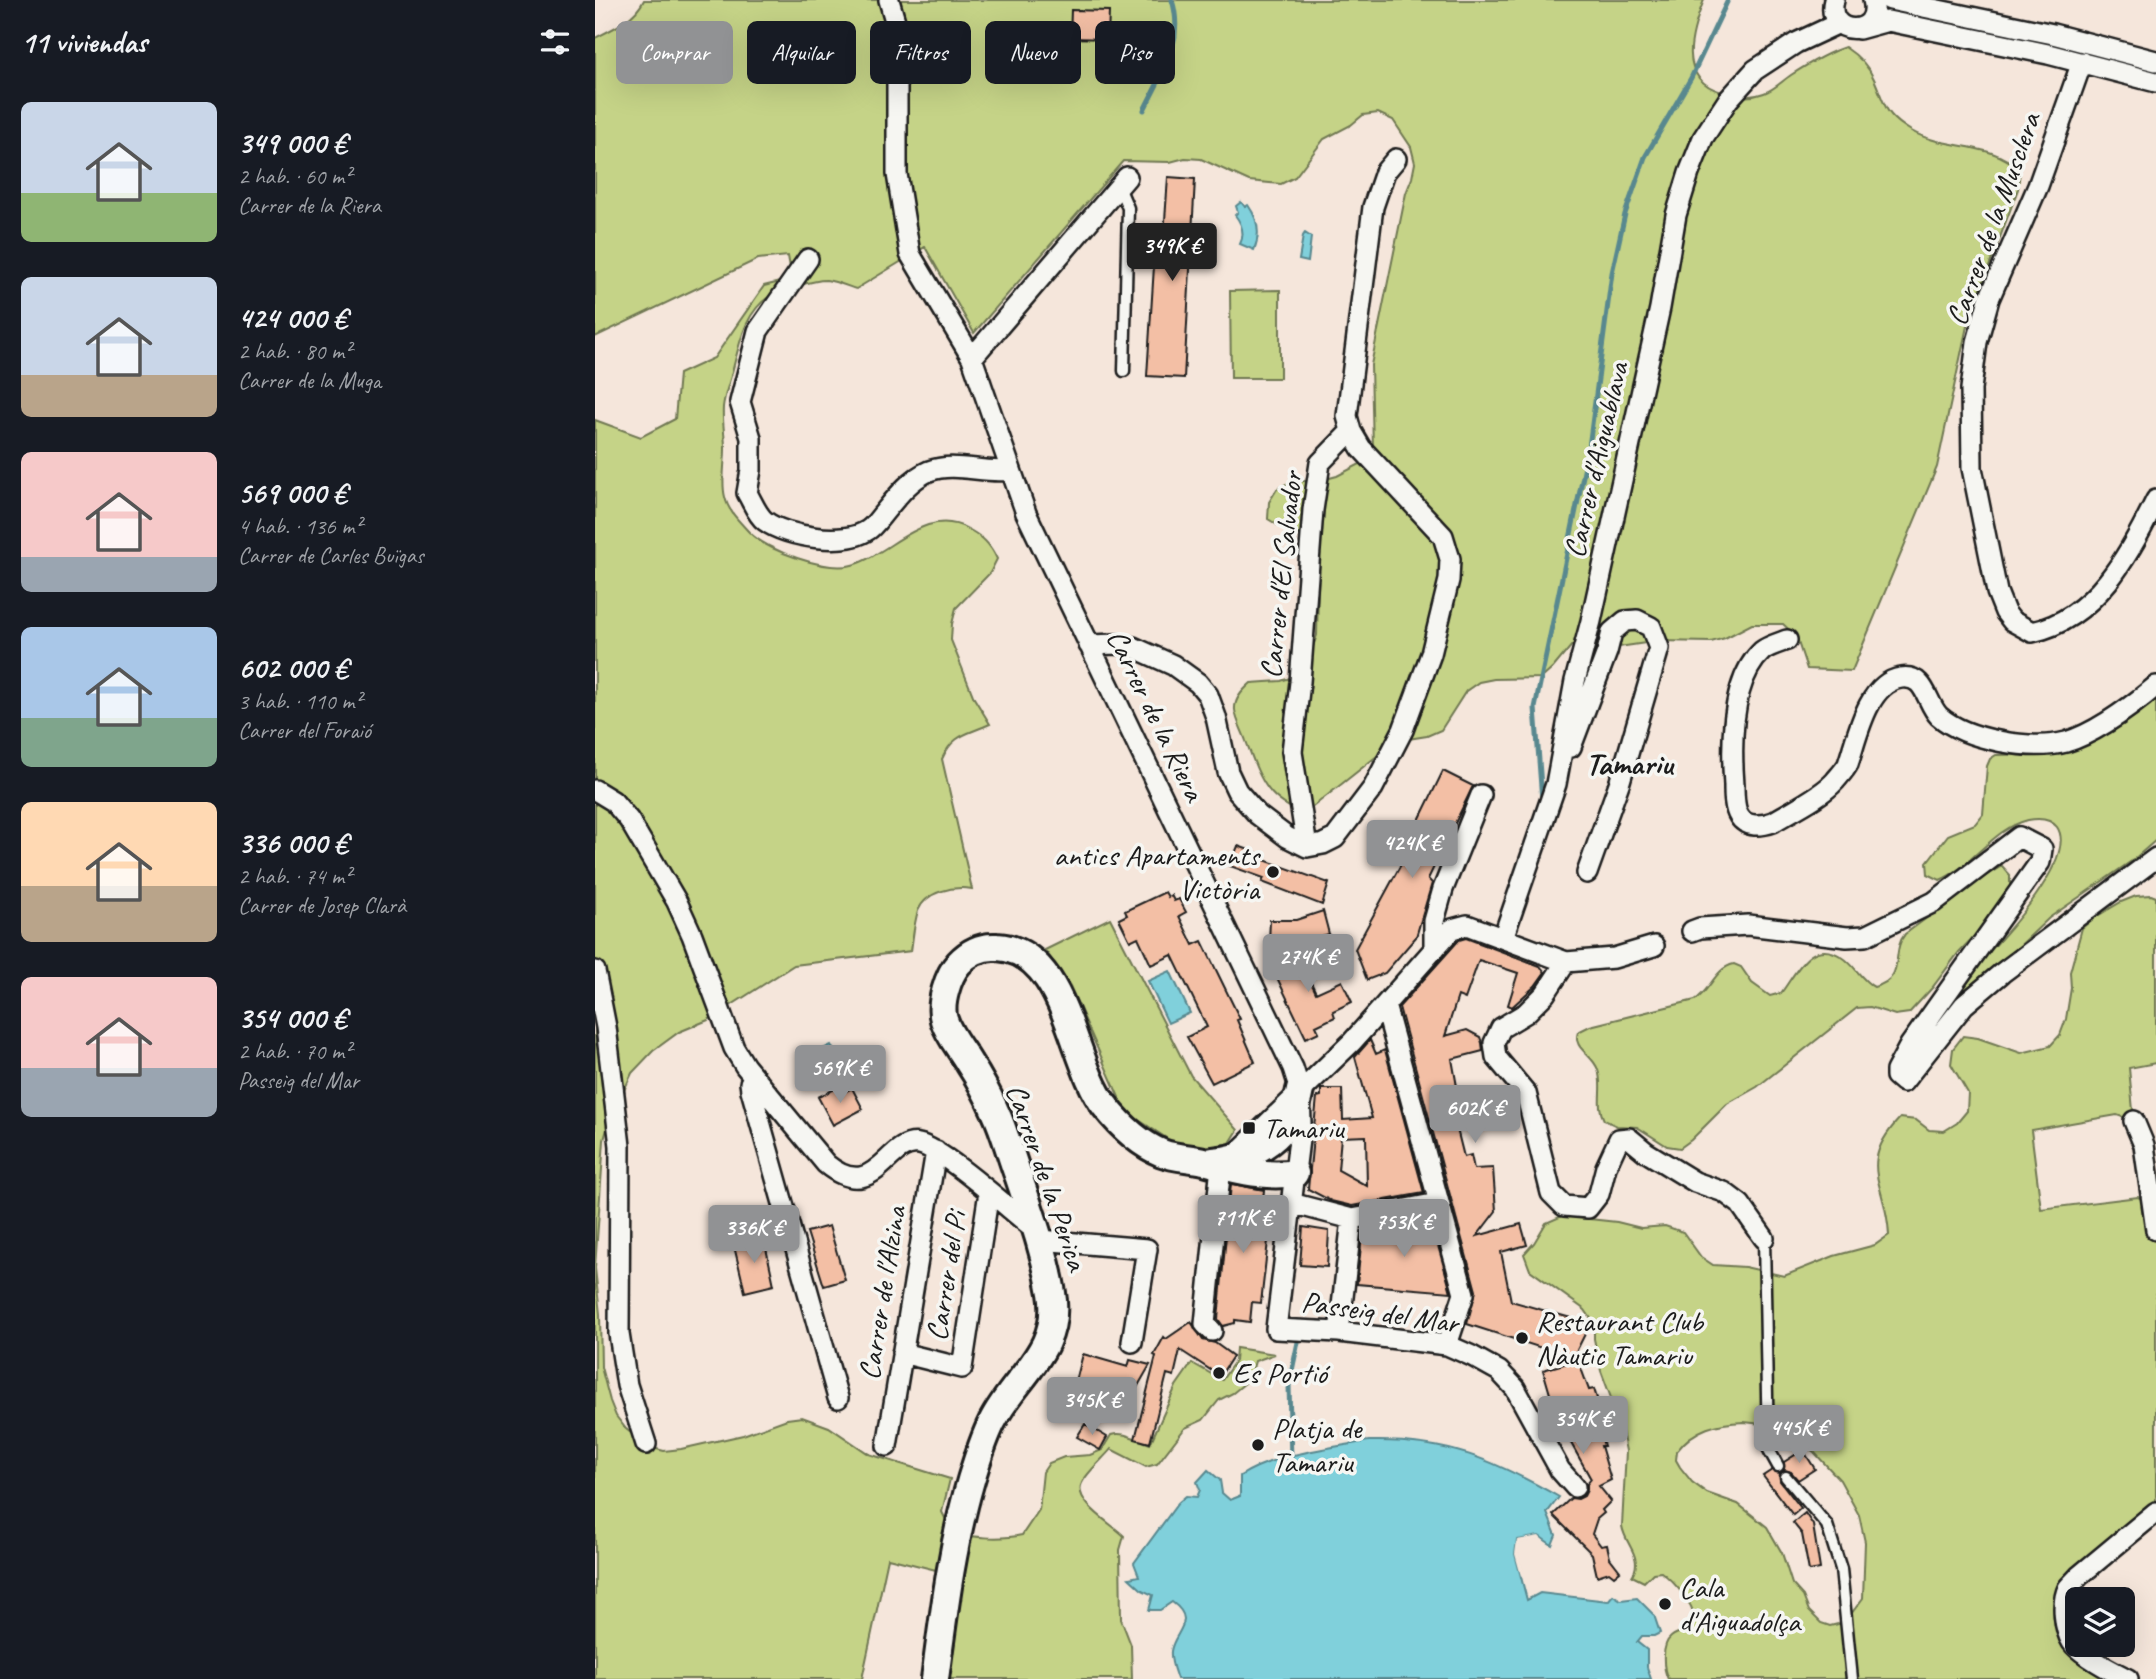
<!DOCTYPE html>
<html lang="es">
<meta charset="utf-8">
<style>
body{margin:0;font-family:Caveat,sans-serif;background:#242831;color:#f1f3f6;height:100vh;display:flex;flex-direction:column;font-size:26px;white-space:nowrap}
*{box-sizing:border-box;margin:0}
p{font-size:23px;color:#9ea1a6}
.icon{flex:none;width:38px;height:38px;fill:none;stroke:currentColor;stroke-width:2;stroke-linecap:round;stroke-linejoin:round}
.map{position:relative;flex:1;overflow:hidden}
.side{display:flex;flex-direction:column;background:#171b24;width:595px}
.side>*{flex:none}
.guide{position:absolute;left:21px;top:21px;width:665px;height:63px;display:flex;gap:14px}
.buttons{position:absolute;left:1470px;top:1587px;display:grid;gap:14px}
.buttons a{display:grid;place-items:center;width:70px;height:70px;border-radius:10px;background:#171b24;box-shadow:0 7px 28px #0002;font-size:35px}
.price{position:absolute;translate:-50% -60px;padding:0 16px;border-radius:7px;background:#919294;color:#fff;font-size:23px;line-height:46px;filter:drop-shadow(0 2px 4px #0008)}
.price::after{content:'';position:absolute;left:50%;top:42px;width:21px;height:16px;margin-left:-10px;background:inherit;clip-path:polygon(0 0,100% 0,50% 100%)}
.price.selected{background:#222;color:#fff}
ul{padding:0;list-style:none}
li{display:flex;align-items:center;gap:21px;height:175px;padding:0 21px}
li span{display:grid;place-items:center;flex:none;width:196px;height:140px;border-radius:10px;color:#555}
li>.icon{margin-inline-start:auto}
span .icon{width:84px;height:84px;fill:#fffc;stroke-width:1}
li b{font-size:30px}
h2{display:flex;justify-content:space-between;align-items:center;height:84px;padding:0 21px;font-size:30px}
.tag{padding:0 24px;border-radius:10px;background:#171b24;box-shadow:0 7px 28px #0002;font-size:24px;line-height:63px}
.tag.selected{background:#919294;color:#fff}
main{display:flex;flex:1;min-height:0}
.map>svg:first-child{display:block}
.green{fill:#c5d387;stroke:#707852;stroke-width:2;fill-rule:evenodd}
.water{fill:#80d0db;stroke:#58888f;stroke-width:2}
.pier{fill:#f5e6db}
.lines{fill:none;stroke-linecap:round;stroke-linejoin:round}
.stream{stroke:#58888f;stroke-width:5}
.building{fill:#f3bfa5;stroke:#1c1c1c;stroke-width:2;fill-rule:evenodd}
.lane-casing{stroke:#1c1c1c;stroke-width:15}
.street-casing{stroke:#1c1c1c;stroke-width:24}
.secondary-casing{stroke:#1c1c1c;stroke-width:32}
.lane{stroke:#f6f6f2;stroke-width:10}
.street{stroke:#f6f6f2;stroke-width:19}
.secondary{stroke:#f6f6f2;stroke-width:26}
.poi-dot{fill:#1c1c1c;stroke:#f6f6f2;stroke-width:2.5}
.labels{text-anchor:middle;dominant-baseline:central;stroke-width:7;stroke-linejoin:round;paint-order:stroke}
.street-label{font-size:30px;fill:#1c1c1c;stroke:#f6f6f2}
.poi-label{font-size:30px;fill:#1c1c1c;stroke:#f6f6f2;text-anchor:start}
.neighbourhood-label{font-size:32px;font-weight:bold;fill:#1c1c1c;stroke:#f6f6f2}
</style>
<main>
<section class="side">
<h2>11 viviendas<svg class="icon" aria-label="filters" viewBox="0 0 24 24"><path d="M4 7h16M4 17h16"/><circle cx="9" cy="7" r="2"/><circle cx="15" cy="17" r="2"/></svg></h2>
<ul>
<li><span style="background:linear-gradient(#c9d6e8 65%,#8fb573 0)"><svg class="icon" aria-label="home" viewBox="0 0 24 24"><path d="M3 11l9-7 9 7M6 9v11h12V9"/></svg></span><div><b>349 000 €</b><p>2 hab. · 60 m²</p><p>Carrer de la Riera</p></div></li>
<li><span style="background:linear-gradient(#c9d6e8 70%,#b9a48a 0)"><svg class="icon" aria-label="home" viewBox="0 0 24 24"><path d="M3 11l9-7 9 7M6 9v11h12V9"/></svg></span><div><b>424 000 €</b><p>2 hab. · 80 m²</p><p>Carrer de la Muga</p></div></li>
<li><span style="background:linear-gradient(#f6c9c9 75%,#9aa5b1 0)"><svg class="icon" aria-label="home" viewBox="0 0 24 24"><path d="M3 11l9-7 9 7M6 9v11h12V9"/></svg></span><div><b>569 000 €</b><p>4 hab. · 136 m²</p><p>Carrer de Carles Buïgas</p></div></li>
<li><span style="background:linear-gradient(#a9c7e8 65%,#7fa58c 0)"><svg class="icon" aria-label="home" viewBox="0 0 24 24"><path d="M3 11l9-7 9 7M6 9v11h12V9"/></svg></span><div><b>602 000 €</b><p>3 hab. · 110 m²</p><p>Carrer del Foraió</p></div></li>
<li><span style="background:linear-gradient(#ffd9b3 60%,#b9a48a 0)"><svg class="icon" aria-label="home" viewBox="0 0 24 24"><path d="M3 11l9-7 9 7M6 9v11h12V9"/></svg></span><div><b>336 000 €</b><p>2 hab. · 74 m²</p><p>Carrer de Josep Clarà</p></div></li>
<li><span style="background:linear-gradient(#f6c9c9 65%,#9aa5b1 0)"><svg class="icon" aria-label="home" viewBox="0 0 24 24"><path d="M3 11l9-7 9 7M6 9v11h12V9"/></svg></span><div><b>354 000 €</b><p>2 hab. · 70 m²</p><p>Passeig del Mar</p></div></li>
</ul>
</section>
<div class="map">
<svg width="1561" height="1679" viewBox="0 0 1561 1679">
<rect width="100%" height="100%" fill="#f5e6db"/>
<filter id="ink" filterUnits="userSpaceOnUse"><feTurbulence type="fractalNoise" baseFrequency=".0143" numOctaves="2"/><feDisplacementMap in="SourceGraphic" scale="14" xChannelSelector="R" yChannelSelector="G"/><feConvolveMatrix kernelMatrix="1 2 1 2 8 2 1 2 1" color-interpolation-filters="sRGB"/></filter>
<g filter="url(#ink)">
<!-- green -->
<path class="green" d="M49,0h1060c-13,33 -28,79 18,92 15,4 26,7 42,1 11,-4 18,-12 27,-18 17,-11 35,-22 54,-28 12,8 23,18 29,32 10,22 9,33 31,48 37,26 82,11 115,43l-2,19 -51,137 -30,141 -85,204 -45,-2 -11,-33 -13,-12h-31l-27,14 -14,4 -52,-1 -40,6 -16,-2h-31l-19,23 -11,10 -48,1 -15,3 -13,9 -25,39 -14,6 -31,5 -91,72c-39,-11 -46,-38 -59,-72 -3,-9 -10,-21 -11,-31 -1,-11 8,-20 16,-27l30,-2 15,-5 11,-12 10,-29 2,-82 -8,-13 -30,-13 -13,-8 1,-17 8,-13 13,-7 32,-2 15,-4 27,-14 9,-13 -2,-84 35,-172 6,-15 3,-15 -4,-16 -18,-27 -15,-7 -15,2 -12,10 -27,14 -29,38 -14,7 -32,-3 -48,-22 -16,-1 -15,4 -47,-1 -149,172 -49,-86 -69,42c-9,-3 -21,-8 -30,-9 -12,0 -46,10 -56,16 -27,17 -31,52 -39,80 -3,10 -7,21 -8,31 -1,14 2,28 2,42 0,16 -4,33 0,48 3,14 15,25 24,35 18,19 78,40 103,33 39,-11 73,-60 116,-36 15,8 22,15 29,30l-7,14 -34,35 -4,16 -1,16 23,58 16,26c-24,11 -37,10 -48,35l30,130c-19,-3 -46,2 -54,22 -4,12 -5,27 -7,40l-117,14 -86,55 -29,12 -26,19 -21,22 -24,52 -4,15 -9,128 5,46 1,53 9,34 6,15 10,13 23,18 15,4 17,-2 62,-14 44,-16 15,-2 27,10 40,27 81,25 -8,33c2,4 5,11 8,15 14,13 54,12 72,8l17,-25 4,-38 6,-9 15,-6 26,-2 12,-5 9,-15c14,-4 25,5 39,9l26,-58 16,-23 30,17 13,-19 1,-13 39,6 -20,7 -5,18 -17,14 -14,7 -16,20 -18,8 -28,36 -11,3 -35,-18c-8,10 -24,23 -29,34 -10,18 30,41 42,53l-4,14 1,69 10,26 1,34h-207l15,-108 -52,-13 -26,121h-267v-1259l46,17 34,-18 4,-45 35,-16 50,-72 28,-7 -4,-23 -30,3 -163,78v-299c18,-9 40,-19 49,-38z
M685,290v88h-49l-1,-87z
M1561,696v144l-23,20 -84,58 -111,106 -4,-4c6,-9 12,-19 18,-27 23,-27 130,-130 105,-166 -7,-9 -19,-9 -29,-7 -36,9 -54,45 -88,60l-12,-6 -1,-12 21,-27 27,-11 8,-10 4,-48 3,-7 6,-4 44,-1z
M1407,866l8,9v14l-25,36 -26,27 -27,36 -23,25 -14,2 -25,-8 -13,1 -100,79 -30,17 -36,36 -11,8 -13,-2 -30,-19 -20,-1 -13,-6c-9,-16 0,-33 -6,-50 -5,-16 -26,-21 -20,-38l12,-6 105,-26c16,-10 20,-32 39,-36l7,3 11,16 18,13 11,-3c15,-19 29,-57 61,-36 13,8 19,23 32,30 33,-8 16,-35 31,-53l72,-53z
M1556,895l5,2v166l-27,5 5,53 -17,-6 -86,15 10,79 97,-12 15,7 3,26v282l-87,76 4,55 57,36h-462c-5,-10 -7,-34 3,-42 7,-6 17,-5 22,-16 6,-13 -22,-42 -32,-49l-8,1 -9,9 -12,-6c12,-19 -7,-31 -10,-50l4,-75 -6,-29 -19,-51 -7,-32v-16l-9,-13 -55,-40 -6,-16 10,-11 12,-20 16,-7 55,6 24,6 24,-2 18,6 18,25 12,8 32,2 39,9 50,-20 41,-11 14,-10c-2,-52 -34,-69 11,-117l16,2 13,10 15,1 13,-8 10,-12 1,-18 -17,-29 2,-15 10,-13 15,2 43,15 29,-7 10,-11 6,-16 5,-31 -1,-16 12,-44 12,-10 27,-16 15,-6zM1149,1422l18,2 22,17 16,1 14,10 26,28 19,35 6,27 -2,56 -12,16 -13,10 -8,2 -9,-3 -12,-12 -6,-15 -11,-12 -10,-31 -15,-26 -29,-23 -31,-11 -15,-11 -12,-15 -4,-7 1,-9c17,-23 41,-28 67,-29z
M515,918l81,158 47,54 -13,21 -51,-8 -49,-32 -55,-125 -25,-36z"/>
<!-- water -->
<path class="water" d="M646,202l4,5 3,-2c10,14 13,29 6,45l-14,-6c5,-10 2,-20 -5,-29l3,-3 -2,-6z
M710,233l6,4 -3,25 -9,-2 4,-24z
M575,971l20,42 -22,10 -20,-42z
M236,1045l14,27 -13,6 -13,-27z
M774,1441c77,-2 125,19 190,56l-12,16 9,22 -4,10 -13,-9 -22,4 -2,14 12,46 13,-7 68,8 5,-6 8,5 16,-2 17,17 6,18 -6,3h-12l-5,6 10,8v17l4,12h-474c-3,-9 -7,-18 -6,-28 3,-20 27,-30 1,-49l-12,8h-11l4,-15 -11,-5 -13,-12 10,-2 -5,-13 44,-60 8,-7 11,1 3,-7 -3,-8 11,-12 12,10 2,13 8,7 10,-4v-20c34,-22 89,-28 129,-35z"/>
<!-- pier -->
<path class="pier" d="M944,1536l5,5 -6,-2 -18,4 -2,11 6,20 -3,2 -6,-22 2,-14z"/>
<g class="lines">
<!-- stream -->
<path class="stream" d="M549,110c18,-37 41,-68 28,-110
M947,800l-7,-92 54,-261 23,-174 13,-59 20,-57 46,-79 37,-78
M696,1460l-2,-75 9,-43"/>
</g>
<!-- building -->
<path class="building" d="M476,10l38,1 -1,28 -38,-1z
M573,177l27,2 -11,199 -37,-2 9,-141h8z
M848,771l30,15 -45,93 4,4 -16,54 -31,36 -18,7 -12,-31 51,-94 -3,-2z
M643,846l28,10 -2,4 65,23 -7,22 -60,-23 2,-4 -34,-12z
M570,892l3,5 3,-2 3,6 5,-2 7,13 -7,4 14,29 9,-4 38,78 -3,1 18,42 -43,21 -25,-46 20,-10 -35,-72 -21,10 -13,-28 -8,4 -11,-22 8,-4 -2,-4z
M728,911l6,23 -29,8h-31l1,-22h26z
M871,938l74,28 5,6 -10,14 -23,21 -4,-2 10,-32 -39,-13 -14,39 -7,-3 -13,40 22,-6 13,7 2,6 1,8 -31,8 8,44 -9,2 13,52 7,-2 3,14 19,-1 3,43 -19,25 44,-12 6,21 -26,7 10,49 74,21 -2,6 4,2 -14,28 -106,-34 9,-33 -77,-284 60,-67z
M701,951l20,42 26,-12 10,21 -19,9 2,6 -19,9 3,6 -13,6 -36,-75z
M775,1040l6,14 9,-4 39,143 -72,13 -21,-5 -23,-12 9,-92 4,-1v-7h21l1,31 29,-2 -17,-61zM771,1136l1,50 -29,-16 3,-33z
M242,1088l3,6 12,-6 11,21 -30,16 -15,-28z
M636,1184l33,6 -3,27h3v5l6,1 -9,80 -9,-1 -2,20 -15,-2v3l-12,3 -5,-7z
M835,1217l21,75 -94,-8 5,-48 52,6 -32,-16z
M234,1226l16,54 -21,6 -17,-54z
M708,1227l26,4 -2,36 -27,-2z
M169,1239l10,46 -29,7 -11,-46z
M596,1322l12,18 12,3 18,13 -13,20 -40,-26 -6,26 -7,-2 -17,69 -15,-4 21,-83 -2,-1 10,-18 2,2z
M488,1354l45,13 2,-7 20,5 -30,52 -27,-7 4,-7 -25,-6z
M983,1360l11,30 5,-1 15,48 -7,2 2,7h-3l10,34 -12,6 12,15 -9,9 2,3 -7,6 -5,15 9,12 6,-1 3,13 10,13 -6,5 -5,-4 -12,4 -5,-22 -39,-39 18,-17 7,1 6,-3 3,-6v-6l4,-5 -34,-61 -14,-48z
M490,1424l22,13 -7,13 -23,-13z
M1208,1450l12,19 -17,11 -7,-8 -7,-2v-8z
M1177,1470l8,3v8l21,27 -8,7 -30,-39z
M1210,1513l8,12 7,44 -11,2 -7,-37 -9,-11z"/>
<g class="lines">
<!-- lane casing -->
<g class="lane-casing">
<path id="lane" d="M524,187l9,21 -4,163
M1169,1238l4,210 10,18
M1191,1477l41,48 14,44 11,110"/>
</g>
<!-- street casing -->
<g class="street-casing">
<path id="street" d="M294,0l8,28v146l13,80 62,104 54,155 267,555 7,22 1,33 -25,206 63,3 108,13 25,11 27,15 16,17 45,82 15,17
M1239,0c-10,37 49,39 39,0
M1295,0l163,34 103,27
M1264,29l29,-8 160,33 108,28
M1487,62l-44,124 -49,113 -12,43 -6,47 1,79 25,124 8,20 7,9 20,11c63,-13 98,-78 124,-132
M213,259l-50,72 -18,71 11,36v32l-4,23c5,8 10,22 18,28 21,16 80,25 103,9 5,-3 10,-10 14,-15 14,-17 27,-35 47,-44 25,-10 55,3 80,-1
M377,358l155,-181
M1192,640c-8,3 -19,6 -25,11 -32,30 -31,94 -28,134 0,9 0,23 5,31 7,12 23,10 34,6 18,-11 49,-26 62,-41 4,-5 10,-11 13,-17 9,-26 19,-81 53,-86 25,-4 25,25 38,38 27,24 93,35 127,26 30,-9 66,-36 90,-56
M494,645l29,-1 15,3 40,18 25,18 10,12 8,22 12,55 9,19 21,24 29,22 20,10 16,-3 12,-6 38,-50 30,-58 28,-76 18,-74 1,-21 -7,-23 -82,-88 -10,-17 -4,-15 26,-209 12,-35 11,-13
M976,747l36,-95 5,-20 13,-11 12,-1 14,7 8,21 -39,133 -33,92
M0,790l18,11 16,19 48,82 15,33 42,113 11,18 81,98c50,41 61,-26 93,-20 24,5 90,65 113,83l8,13 107,9 -15,93
M712,847l-15,-95 8,-70 13,-172 7,-47 31,-32
M1097,931l8,-3 48,-3 99,12 18,-1 69,-34 85,-65 23,12 -2,13 -130,183 -14,26v5l7,6 61,-77 38,-32 154,-115
M908,938l53,-154 19,-103 16,-60 69,-313 16,-93 13,-42 14,-35 25,-38 27,-30 41,-27 43,-20
M839,950v-29l9,-32 38,-94
M971,962l-21,32 -19,19 -25,15 -7,15 2,14 30,36 25,100 13,13 24,2 11,-14 7,-27 13,-28 10,-1 17,14 49,30 29,10 16,12 24,34
M0,971l11,56 14,119 -1,188 8,51 19,59
M790,1005l79,289 -17,51
M159,1077l-4,6 1,7 87,308
M1539,1121l10,24 12,85
M641,1154l116,-112 100,-113 15,-4 99,37 48,-4 40,-12
M696,1203l61,16 86,-16
M617,1331l-7,-7 16,-158
M744,1332l13,-113
M307,1353l60,15 27,-176
M292,1446l49,-295
M1533,1679c-14,-7 -47,-24 -56,-37 -8,-13 -11,-40 -4,-54 3,-4 8,-8 11,-12l77,-64"/>
</g>
<!-- secondary casing -->
<g class="secondary-casing">
<path id="secondary" d="M618,1161c44,-4 79,-25 87,-71
M340,1679c9,-67 17,-134 36,-199 6,-20 12,-40 21,-58 23,-46 70,-71 60,-129 -7,-41 -21,-79 -34,-118 -8,-21 -13,-43 -23,-64 -7,-16 -16,-33 -26,-48 -8,-14 -20,-27 -25,-43 -5,-16 4,-45 15,-57 11,-12 23,-17 38,-16 70,3 74,116 108,159 15,19 35,38 57,47 13,5 29,5 42,8 31,8 58,17 91,12"/>
</g>
<!-- lane -->
<use href="#lane" class="lane"/>
<!-- street -->
<use href="#street" class="street"/>
<!-- secondary -->
<use href="#secondary" class="secondary"/>
</g>
</g>
<!-- markers -->
<g class="poi-dot">
<circle cx="678" cy="872" r="7"/>
<rect x="647" y="1121" width="14" height="14" rx="3.5"/>
<circle cx="927" cy="1338" r="7"/>
<circle cx="624" cy="1373" r="7"/>
<circle cx="663" cy="1445" r="7"/>
<circle cx="1070" cy="1604" r="7"/>
</g>
<g class="labels">
<!-- street labels -->
<g class="street-label">
<text transform="translate(1398 219) rotate(-70)">Carrer de la Musclera</text>
<text transform="translate(1001 460) rotate(-77)">Carrer d'Aiguablava</text>
<text transform="translate(686 575) rotate(-84)">Carrer d'El Salvador</text>
<text transform="translate(561 715) rotate(64)">Carrer de la Riera</text>
<text transform="translate(452 1177) rotate(71)">Carrer de la Perica</text>
<text transform="translate(351 1276) rotate(-81)">Carrer del Pi</text>
<text transform="translate(287 1293) rotate(-81)">Carrer de l'Alzina</text>
<text transform="translate(785 1312) rotate(8)">Passeig del Mar</text>
</g>
<!-- poi labels -->
<g class="poi-label">
<text x="664" y="855" text-anchor="end">antics Apartaments<tspan x="664" dy="34">Victòria</tspan></text>
<text x="668" y="1128">Tamariu</text>
<text x="941" y="1321">Restaurant Club<tspan x="941" dy="34">Nàutic Tamariu</tspan></text>
<text x="638" y="1373">Es Portió</text>
<text x="677" y="1428">Platja de<tspan x="677" dy="34">Tamariu</tspan></text>
<text x="1084" y="1587">Cala<tspan x="1084" dy="34">d'Aiguadolça</tspan></text>
</g>
<!-- neighbourhood labels -->
<g class="neighbourhood-label">
<text x="1034" y="763">Tamariu</text>
</g>
</g>
</svg>
<div class="buttons">
<a><svg class="icon" aria-label="layers" viewBox="0 0 24 24"><path d="M12 4l9 5-9 5-9-5zM3 14l9 5 9-5"/></svg></a>
</div>
<b class="price selected" style="left:577px;top:283px">349K €</b>
<b class="price" style="left:817px;top:880px">424K €</b>
<b class="price" style="left:713px;top:994px">274K €</b>
<b class="price" style="left:245px;top:1105px">569K €</b>
<b class="price" style="left:880px;top:1145px">602K €</b>
<b class="price" style="left:648px;top:1255px">711K €</b>
<b class="price" style="left:809px;top:1259px">753K €</b>
<b class="price" style="left:159px;top:1265px">336K €</b>
<b class="price" style="left:497px;top:1437px">345K €</b>
<b class="price" style="left:988px;top:1456px">354K €</b>
<b class="price" style="left:1204px;top:1465px">445K €</b>
<div class="guide">
<a class="tag selected">Comprar</a>
<a class="tag">Alquilar</a>
<a class="tag">Filtros</a>
<a class="tag">Nuevo</a>
<a class="tag">Piso</a>
</div>
</div>
</main>
